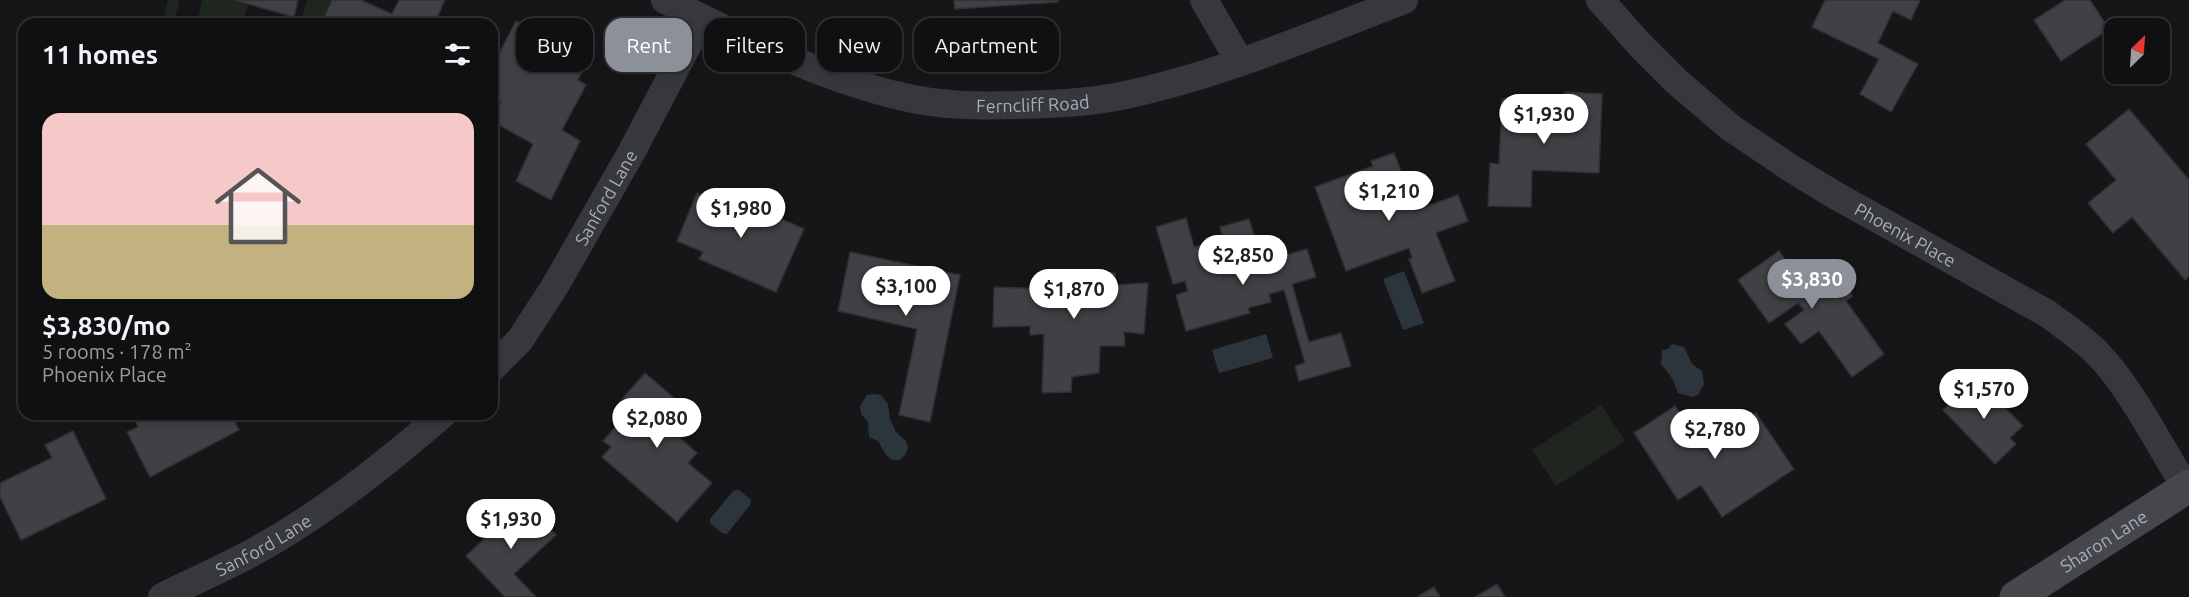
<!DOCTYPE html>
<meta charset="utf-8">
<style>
body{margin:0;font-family:Ubuntu,sans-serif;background:#19191b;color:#f1f3f6;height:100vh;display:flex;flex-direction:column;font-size:22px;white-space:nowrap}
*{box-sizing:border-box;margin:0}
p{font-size:20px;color:#9c9d9f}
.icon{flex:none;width:33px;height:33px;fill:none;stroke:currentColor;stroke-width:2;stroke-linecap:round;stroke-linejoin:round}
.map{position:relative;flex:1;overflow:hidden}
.panel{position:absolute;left:18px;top:18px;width:480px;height:402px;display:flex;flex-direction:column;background:#101012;border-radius:18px;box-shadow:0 3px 9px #0003,0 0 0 2px #303032}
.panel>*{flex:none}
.hud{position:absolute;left:516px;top:18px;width:570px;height:54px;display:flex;gap:12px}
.needle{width:39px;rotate:25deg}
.fabs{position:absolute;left:2104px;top:18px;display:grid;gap:12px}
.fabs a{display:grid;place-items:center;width:66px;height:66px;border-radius:12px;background:#101012;box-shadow:0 3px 9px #0003,0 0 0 2px #303032;font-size:30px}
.price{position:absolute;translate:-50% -51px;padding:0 14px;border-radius:21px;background:#fff;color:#222;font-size:20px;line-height:39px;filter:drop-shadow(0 2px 3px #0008)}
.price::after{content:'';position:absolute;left:50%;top:36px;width:18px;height:14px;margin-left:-9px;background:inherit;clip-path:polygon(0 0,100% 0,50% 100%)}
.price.current{background:#8c9099;color:#fff}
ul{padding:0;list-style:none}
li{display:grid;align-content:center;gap:12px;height:318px;padding:0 24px}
li span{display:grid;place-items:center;height:186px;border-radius:18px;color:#555}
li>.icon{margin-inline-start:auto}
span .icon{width:108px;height:108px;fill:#fffc;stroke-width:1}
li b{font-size:26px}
h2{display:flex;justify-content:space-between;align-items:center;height:72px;padding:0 24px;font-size:26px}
.pill{padding:0 21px;border-radius:18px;background:#101012;box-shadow:0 3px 9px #0003,0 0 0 2px #303032;font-size:21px;line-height:54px}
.pill.current{background:#8c9099;color:#fff}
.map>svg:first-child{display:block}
.green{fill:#1e261f}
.water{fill:#2c353c}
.building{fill:#404145;stroke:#303034;stroke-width:1.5}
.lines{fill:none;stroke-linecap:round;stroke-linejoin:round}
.minor{stroke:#37383d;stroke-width:28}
.secondary{stroke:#45474d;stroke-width:33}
.labels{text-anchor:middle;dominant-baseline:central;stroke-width:4.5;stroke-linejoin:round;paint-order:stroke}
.street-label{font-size:18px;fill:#a8adb8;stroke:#111113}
</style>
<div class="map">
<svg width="2189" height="597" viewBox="0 0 2189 597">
<rect width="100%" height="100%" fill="#161618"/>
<!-- green -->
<path class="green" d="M168,0h11l-5,24h-12z
M202,0h32l14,4 -5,20h-46z
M307,0h25l-11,24h-21z
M1601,405l24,36 -69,45 -24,-36z"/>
<!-- water -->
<path class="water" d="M1404,271l20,52 -21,7 -20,-51z
M1266,334l7,24 -54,15 -7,-23z
M1672,344l12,3 8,17 10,7 2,13 -6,11 -6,2 -14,-4 -6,-15 -11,-14 1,-14 6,-1z
M874,394l7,1 7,9 2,15 6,13 10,9 2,7 -3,7 -5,5h-8l-6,-5 -8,-14 -9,-4 -1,-15 -7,-8 -1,-8 7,-11z
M734,490h5l12,10 -1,5 -23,29 -5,-1 -12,-10v-4z"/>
<!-- building -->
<path class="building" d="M234,0h64l-4,17z
M332,0h29l31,14 7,-14h46l-11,24h-113z
M954,0h104v2l-103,7z
M1825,0h95l-9,20 -18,-9 -15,32 40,21 -27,48 -31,-18 19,-35 -67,-32z
M2065,0h25l19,29 -48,32 -27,-41z
M516,21l72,38 -10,21 8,5 -24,45 18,11 -29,59 -35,-19 17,-37 -41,-23 9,-19 -9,-4v-31z
M1565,92l37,2 -3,79 -67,-3 -1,37 -43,-1 2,-43 9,1 3,-65 26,1v10l36,2z
M2129,109l60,71v96l-4,4 -53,-63 -19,16 -25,-30 28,-23 -30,-36z
M1394,153l22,57 42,-15 10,26 -32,12 19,48 -33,12 -13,-34 3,-1 -3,-10 -63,23 -31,-84 58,-21 -2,-5z
M697,193l26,11 4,-9 77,34 -28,63 -77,-33 4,-7 -26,-11z
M1186,218l8,29 29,-9 -3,-11 29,-8 13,43 45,-13 9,28 -24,7 17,58 32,-9 10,33 -52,15 -4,-15 10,-3 -21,-73 -15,4 2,8 -23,6 2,5 -64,18 -10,-36 12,-4 -3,-10 -12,3 -17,-57z
M1779,251l14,19 11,-7 20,27 17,-12 12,18 -7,5 38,53 -32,23 -33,-46 -18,13 -16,-20 19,-14 -6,-7 -29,20 -31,-43z
M850,252l110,23 -30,147 -31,-7 18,-86 -79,-18z
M1044,273h71v12l33,-2 -4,51 -20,-2 1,14h-25l-1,27 -27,4 -1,15 -29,1 2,-59 -14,1v-9l-37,1 1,-40 51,2z
M645,373l50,43 -17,20 19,17 -9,10 24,20 -35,39 -75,-65 9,-10 -8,-6 30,-34 -11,-8z
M1977,378l46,48 -13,12 6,6 -21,20 -52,-54z
M1675,406l28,43 53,-36 38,56 -72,48 -21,-32 -23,15 -44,-67z
M132,414h99l8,16 -89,47 -23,-45 11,-5z
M73,431l33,68 -85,41 -21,-43v-14l52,-25 -7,-13z
M524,501l32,34 -42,39 22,23h-31l-39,-41z
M1497,584l8,13h-30z
M1434,587l6,10h-23z"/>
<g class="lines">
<!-- minor -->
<g class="minor">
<path id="s1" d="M665,0c78,38 155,78 239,97 38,9 75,9 113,8 35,-1 70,-2 104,-9 97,-20 190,-60 283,-96"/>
<path d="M1204,0l36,62"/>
<path id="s2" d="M1600,0l40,45 36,36 55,47 61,41 41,25 215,120c17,13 36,25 51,41 33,35 61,91 87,133"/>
<path id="s3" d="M492,368l28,-28 35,-54 76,-133 71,-135"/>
<path id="s4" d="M162,597c28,-14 57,-27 86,-42 71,-38 135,-89 195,-141"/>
</g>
<!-- secondary -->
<path class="secondary" id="s5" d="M2016,597l173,-111"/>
</g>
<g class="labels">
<!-- street labels -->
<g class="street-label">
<text stroke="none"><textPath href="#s1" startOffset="388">Ferncliff Road</textPath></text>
<text stroke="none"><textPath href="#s3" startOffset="206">Sanford Lane</textPath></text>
<text stroke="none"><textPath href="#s2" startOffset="388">Phoenix Place</textPath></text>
<text stroke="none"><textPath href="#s5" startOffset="104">Sharon Lane</textPath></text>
<text stroke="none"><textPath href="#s4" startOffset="114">Sanford Lane</textPath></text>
</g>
</g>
</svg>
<div class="fabs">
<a><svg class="needle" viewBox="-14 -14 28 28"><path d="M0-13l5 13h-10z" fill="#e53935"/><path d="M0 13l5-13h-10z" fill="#9c9d9f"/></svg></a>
</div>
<b class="price" style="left:1544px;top:145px">$1,930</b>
<b class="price" style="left:1389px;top:222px">$1,210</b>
<b class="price" style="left:741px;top:239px">$1,980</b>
<b class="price" style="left:1243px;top:286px">$2,850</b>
<b class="price current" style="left:1812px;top:310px">$3,830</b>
<b class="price" style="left:906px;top:317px">$3,100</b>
<b class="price" style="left:1074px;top:320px">$1,870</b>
<b class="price" style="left:1984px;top:420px">$1,570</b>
<b class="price" style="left:657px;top:449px">$2,080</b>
<b class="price" style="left:1715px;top:460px">$2,780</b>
<b class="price" style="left:511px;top:550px">$1,930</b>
<div class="hud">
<a class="pill">Buy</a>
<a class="pill current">Rent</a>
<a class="pill">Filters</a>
<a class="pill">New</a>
<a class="pill">Apartment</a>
</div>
<section class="panel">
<h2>11 homes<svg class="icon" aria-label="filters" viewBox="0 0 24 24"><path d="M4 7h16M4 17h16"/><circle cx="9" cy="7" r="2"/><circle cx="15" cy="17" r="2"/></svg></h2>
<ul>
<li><span style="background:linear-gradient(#f6c9c9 60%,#c2b280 0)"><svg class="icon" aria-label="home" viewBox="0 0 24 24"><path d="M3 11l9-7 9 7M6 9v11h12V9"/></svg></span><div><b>$3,830/mo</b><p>5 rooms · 178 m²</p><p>Phoenix Place</p></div></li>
</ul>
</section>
</div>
